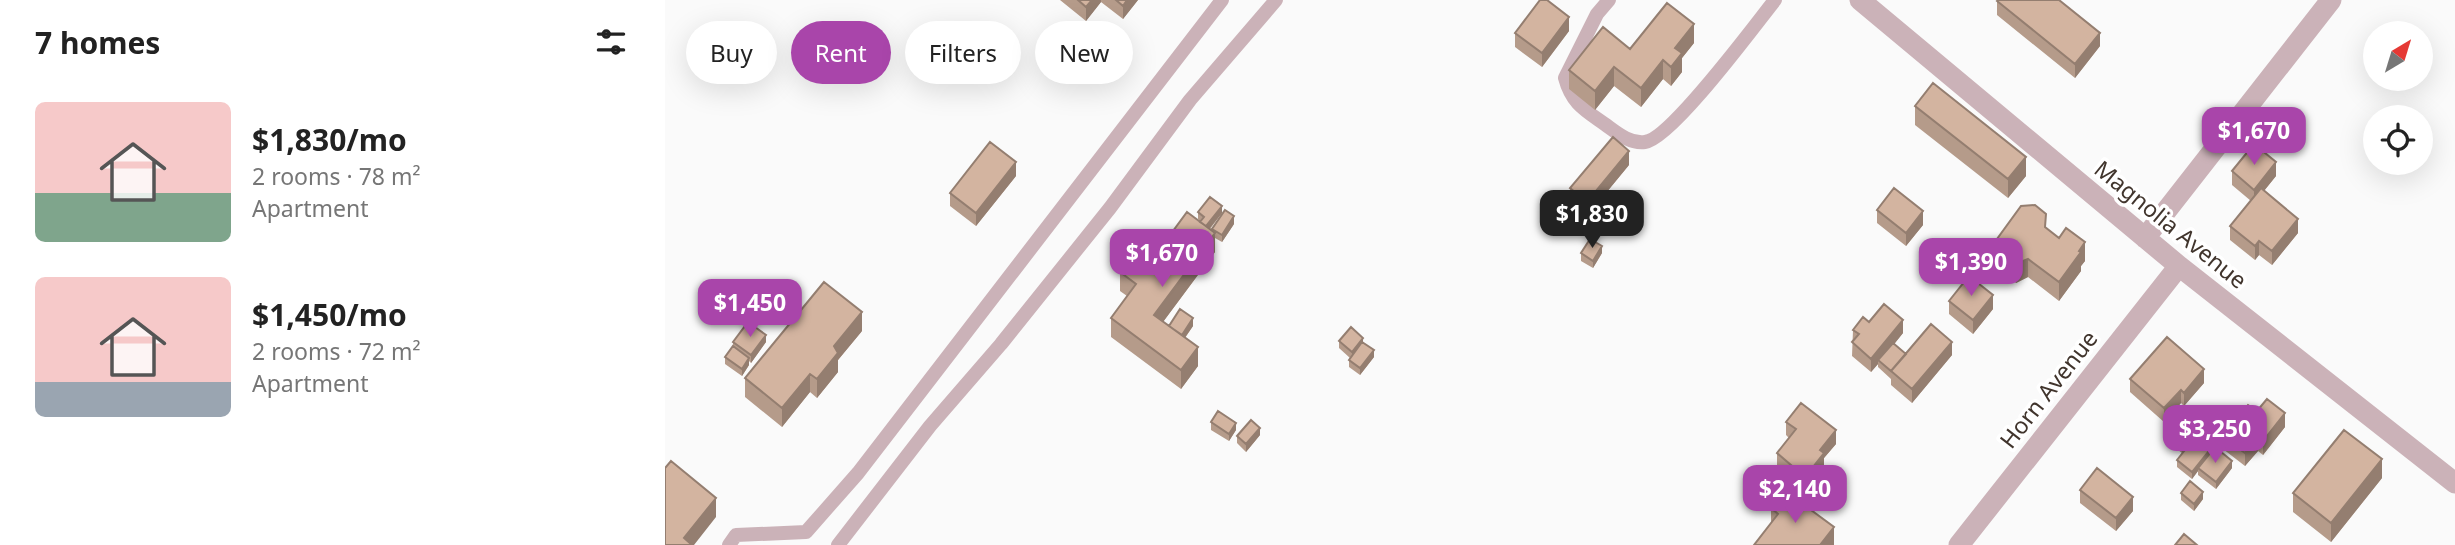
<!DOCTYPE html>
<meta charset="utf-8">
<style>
body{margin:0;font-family:"Noto Sans",sans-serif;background:#f2f2f2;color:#222;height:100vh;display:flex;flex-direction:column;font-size:26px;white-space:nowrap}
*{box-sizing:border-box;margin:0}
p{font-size:23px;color:#767676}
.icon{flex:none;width:38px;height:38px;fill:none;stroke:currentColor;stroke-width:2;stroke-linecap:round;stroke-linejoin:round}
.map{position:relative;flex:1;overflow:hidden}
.panel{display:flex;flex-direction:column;background:#fff;width:665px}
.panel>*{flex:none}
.guide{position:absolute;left:21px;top:21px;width:665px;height:63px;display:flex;gap:14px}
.needle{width:46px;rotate:38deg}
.tools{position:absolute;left:1698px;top:21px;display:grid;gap:14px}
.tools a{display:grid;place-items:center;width:70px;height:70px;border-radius:50%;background:#fff;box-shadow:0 7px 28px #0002;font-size:35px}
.price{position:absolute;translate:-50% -60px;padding:0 16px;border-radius:14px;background:#a945aa;color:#fff;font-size:23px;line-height:46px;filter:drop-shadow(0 2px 4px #0008)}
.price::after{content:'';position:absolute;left:50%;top:42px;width:21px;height:16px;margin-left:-10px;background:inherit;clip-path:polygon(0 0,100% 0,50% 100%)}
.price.on{background:#222;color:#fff}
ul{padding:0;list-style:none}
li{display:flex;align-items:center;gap:21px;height:175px;padding:0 35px}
li span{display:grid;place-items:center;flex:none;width:196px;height:140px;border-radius:10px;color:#555}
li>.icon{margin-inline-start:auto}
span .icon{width:84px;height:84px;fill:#fffc;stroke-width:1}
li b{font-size:30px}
h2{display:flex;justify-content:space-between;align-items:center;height:84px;padding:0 35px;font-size:30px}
.pill{padding:0 24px;border-radius:32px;background:#fff;box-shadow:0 7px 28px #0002;font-size:24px;line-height:63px}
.pill.on{background:#a945aa;color:#fff}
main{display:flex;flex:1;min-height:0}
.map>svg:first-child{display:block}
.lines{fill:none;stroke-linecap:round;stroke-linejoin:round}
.service{stroke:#cbb2b8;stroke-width:14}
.minor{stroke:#cbb2b8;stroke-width:21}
.wall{fill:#b59b8a}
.shaded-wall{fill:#947e70}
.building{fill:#d3b4a0;stroke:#947e70;stroke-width:2}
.labels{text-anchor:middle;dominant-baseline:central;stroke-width:7;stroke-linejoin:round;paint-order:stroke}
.street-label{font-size:23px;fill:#41352d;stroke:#fff}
</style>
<main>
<section class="panel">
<h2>7 homes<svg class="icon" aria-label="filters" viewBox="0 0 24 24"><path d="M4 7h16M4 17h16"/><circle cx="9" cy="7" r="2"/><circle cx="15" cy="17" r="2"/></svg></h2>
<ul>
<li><span style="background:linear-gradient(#f6c9c9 65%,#7fa58c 0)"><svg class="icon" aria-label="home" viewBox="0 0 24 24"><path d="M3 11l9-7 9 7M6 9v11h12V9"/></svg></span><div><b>$1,830/mo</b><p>2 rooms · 78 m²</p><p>Apartment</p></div></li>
<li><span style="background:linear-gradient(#f6c9c9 75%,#9aa5b1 0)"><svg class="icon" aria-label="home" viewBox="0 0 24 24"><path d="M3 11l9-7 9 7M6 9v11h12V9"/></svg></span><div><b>$1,450/mo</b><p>2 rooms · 72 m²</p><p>Apartment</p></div></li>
</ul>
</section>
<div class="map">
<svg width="1790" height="545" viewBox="0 0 1790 545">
<rect width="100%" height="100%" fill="#fafafa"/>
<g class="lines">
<!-- service -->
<path class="service" d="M944,0l-12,14 -32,64c7,26 20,32 41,47 11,8 24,19 39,17 26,-3 110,-117 130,-142
M64,545l7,-10 70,-3 52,-59 364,-473
M173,545l92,-119 71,-82 109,-136 80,-108 86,-100"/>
<!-- minor -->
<path class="minor" d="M1195,0l319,266 276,217
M1480,238l186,-238
M1294,545l220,-279"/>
</g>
<!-- wall -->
<path class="wall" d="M395,0h78l-15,19 -22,-17 -15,19z
M1332,1l103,45 -25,32 -78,-63z
M904,31l-27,36 -27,-20v-14z
M1029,43l-12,15v14l-11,14 -8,-7 -22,28 -27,-21 -19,24 -26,-21v-19l61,-21z
M1250,106l111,70 -18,22 -93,-73z
M964,165l-42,51 -4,-4v6l-7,11 -19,-11v-8l18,-5 -5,-3v-14z
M1567,171l44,5 -12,15 34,42 -26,32 -13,-10 -4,5 -25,-20v-14l21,-25 -19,-16z
M351,176l-40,50 -26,-20v-13z
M1212,210l46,15 -17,21 -29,-23z
M533,212l24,1 -12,16 2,2v-2l22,-5 -12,18 -7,-4v14l-52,70 6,4h24l-8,12 13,28 -17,23 -70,-52v-19l16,-22 -7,-5v-19l20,-12 1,-2v-14l18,6 42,-28 -3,-3z
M1381,229l39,32 -4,5v5l-22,30 -31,-24 -12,6 -16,-11 -3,-14v-19z
M916,253h21l-9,15 -12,-7z
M1284,301l44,8 -20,25 -24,-20z
M1204,322l34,11 -9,11 12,10 46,1 -40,48 -21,-18v-6l-13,-12v-3l-7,8 -19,-16 1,-26z
M197,331l-24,29v12l-21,26 -7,-6 -28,35 -37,-30v-19z
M674,341l24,1 11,15 -14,18 -11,-8v-7l1,-2 -11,-10z
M68,342h33l-15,21 -2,-2v4l-7,11 -17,-12v-7l8,-11z
M1465,379l74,4 -20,23 -3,-3 -17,19 -34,-30z
M1592,411l28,16 -22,28 -5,-4 -13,15 -22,-17v-13z
M546,422l25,8 -7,11 -18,-11z
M1121,422l50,22 -12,14v9l-19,23 -28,-23v-14l12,-15 -3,-3z
M595,435l-14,17 -9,-9v-7z
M1505,436l20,7 22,8 20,17 -16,21 -18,-14v-4l-6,8 -15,-12v-7l5,-7 -12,-9z
M1717,478l-51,64 -38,-30v-19z
M1415,490l53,21 -17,20 -36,-28z
M1516,493l22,6 -9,12 -13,-11z
M1106,508l63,37 -63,-21z"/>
<!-- shaded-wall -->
<path class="shaded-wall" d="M427,0h9v2l-15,19v-14z
M462,0h11l-15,19v-13z
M904,17v14l-27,36v-14z
M1029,24v19l-12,15v14l-11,14v-19l4,-19z
M1435,33v13l-25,32v-14z
M998,60v19l-22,28v-19z
M949,67v19l-19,24v-19z
M964,151v14l-42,51v-14z
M1361,157v19l-18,22v-19z
M351,162v14l-40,50v-13z
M1611,162v14l-22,27v-13z
M557,206v7l-17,21v-7z
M918,211v7l-7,11v-7z
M1258,211v14l-17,21v-13z
M569,216v8l-12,18v-7z
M1633,219v14l-26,32v-14z
M550,233v19l-61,82v-19z
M1594,241v14l-4,5v-14z
M1420,242v19l-4,5v5l-22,30v-19l20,-31z
M937,246v7l-9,15v-7z
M1363,259v18l-12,6v-19z
M1328,295v14l-20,25v-14z
M197,312v19l-24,29v12l-21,26v-19l17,-33z
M528,318v8l-14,20v-7z
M1238,320v13l-23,29 -2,-2v4l-7,8v-13z
M101,335v7l-15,21v-8z
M698,338v7l-11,14v-7z
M1287,342v13l-40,48v-14z
M533,347v19l-17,23v-19z
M709,350v7l-14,18v-7z
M84,358v7l-7,11v-7z
M1539,369v14l-20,23v-13z
M145,374v18l-28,35v-19z
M1516,390v13l-17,19v-14z
M1620,413v14l-22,28v-14z
M571,423v7l-7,11v-7z
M595,428v7l-14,17v-8z
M1171,430v14l-12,14v9l-19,23v-13l15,-27z
M1525,437v7l-8,10v-7z
M1593,437v14l-13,15v-13z
M1547,447v7l-14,14v3l-6,8v-7z
M1717,459v19l-51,64v-19z
M1567,461v7l-16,21v-7z
M1538,492v7l-9,12v-7z
M1468,497v14l-17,20v-13z
M51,498v19l-22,28h-10v-7z
M1169,527v18h-14z"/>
<!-- building -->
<path class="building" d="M413,0h14l-6,7z
M451,0h11l-4,6z
M875,0h7l22,17 -27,36 -27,-20z
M1333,0h61l41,33 -25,31 -78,-63z
M1002,3l27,21 -19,24 7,5 -11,14 -8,-7 -22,28 -27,-21 -19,24 -26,-21 34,-43 27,22z
M1268,83l93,74 -18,22 -93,-73z
M948,137l16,14 -42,51 -17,-14z
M325,142l26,20 -40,51 -26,-20z
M1589,144l22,18 -22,28 -22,-19z
M1229,188l29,23 -17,22 -29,-23z
M1596,188l37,31 -26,32 -13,-10 -4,5 -25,-20z
M545,197l12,9 -16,20 -6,-4 4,-5 -6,-5z
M900,199l18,12 -7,11 -19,-12z
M1370,205l11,9 -1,13 14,11 7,-10 19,14 -6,9 2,1 -22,30 -31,-23 -12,5 -16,-11 -3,-14 24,-33z
M560,210l9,6 -12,19 -10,-6z
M522,212l28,21 -61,82 44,32 -17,23 -70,-52 25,-34 -16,-12 13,-17 7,5 8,-11 -7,-5 4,-5 14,11z
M925,239l12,7 -9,15 -12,-8z
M1304,276l24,19 -20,25 -24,-19z
M159,282l38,30 -28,34 4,7 -21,26 -7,-5 -28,34 -37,-30z
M1219,304l19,16 -32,39 -19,-17 7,-8 -6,-4 10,-13 6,5z
M515,309l13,9 -11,17 -13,-9z
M83,322l18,13 -15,20 -18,-13z
M1266,324l21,18 -40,47 -21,-18z
M686,327l12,11 -11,14 -13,-11z
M1502,337l37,32 -20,24 -3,-3 -17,18 -34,-29z
M697,342l12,8 -14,18 -11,-8z
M1228,343l13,11 -15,17 -13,-11z
M68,346l16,12 -7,11 -17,-12z
M1602,399l18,14 -22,28 -5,-4 -13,16 -22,-17 25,-31 9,6z
M1136,403l35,27 -16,20 4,3 -19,24 -28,-24 19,-24 -10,-7z
M553,411l18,12 -7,11 -18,-12z
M586,420l9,8 -14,16 -9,-8z
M1513,427l12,10 -8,10 -12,-11z
M1679,430l38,29 -51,64 -38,-30z
M1532,435l15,12 -20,25 -15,-12z
M1550,447l17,14 -16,21 -18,-14z
M6,461l45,37 -32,40 8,7h-27v-77z
M1432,468l36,29 -17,21 -36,-28z
M1525,481l13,11 -9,12 -13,-11z
M1116,494l8,6 3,-4 42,31 -14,18h-66l24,-31 -7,-6z
M1519,534l13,11h-22z"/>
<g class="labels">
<!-- street labels -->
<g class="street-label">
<text transform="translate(1506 224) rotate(39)">Magnolia Avenue</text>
<text transform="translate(1383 389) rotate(-52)">Horn Avenue</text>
</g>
</g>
</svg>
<div class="tools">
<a><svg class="needle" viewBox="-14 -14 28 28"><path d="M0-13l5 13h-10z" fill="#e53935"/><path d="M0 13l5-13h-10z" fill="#767676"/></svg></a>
<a><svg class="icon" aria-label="locate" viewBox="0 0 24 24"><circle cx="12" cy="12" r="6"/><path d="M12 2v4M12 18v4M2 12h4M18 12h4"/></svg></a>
</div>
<b class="price" style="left:1589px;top:167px">$1,670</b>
<b class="price on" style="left:927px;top:250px">$1,830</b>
<b class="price" style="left:497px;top:289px">$1,670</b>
<b class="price" style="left:1306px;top:298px">$1,390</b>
<b class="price" style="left:85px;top:339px">$1,450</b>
<b class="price" style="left:1550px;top:465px">$3,250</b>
<b class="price" style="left:1130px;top:525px">$2,140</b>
<div class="guide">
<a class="pill">Buy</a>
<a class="pill on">Rent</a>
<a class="pill">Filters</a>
<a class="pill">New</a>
</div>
</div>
</main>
